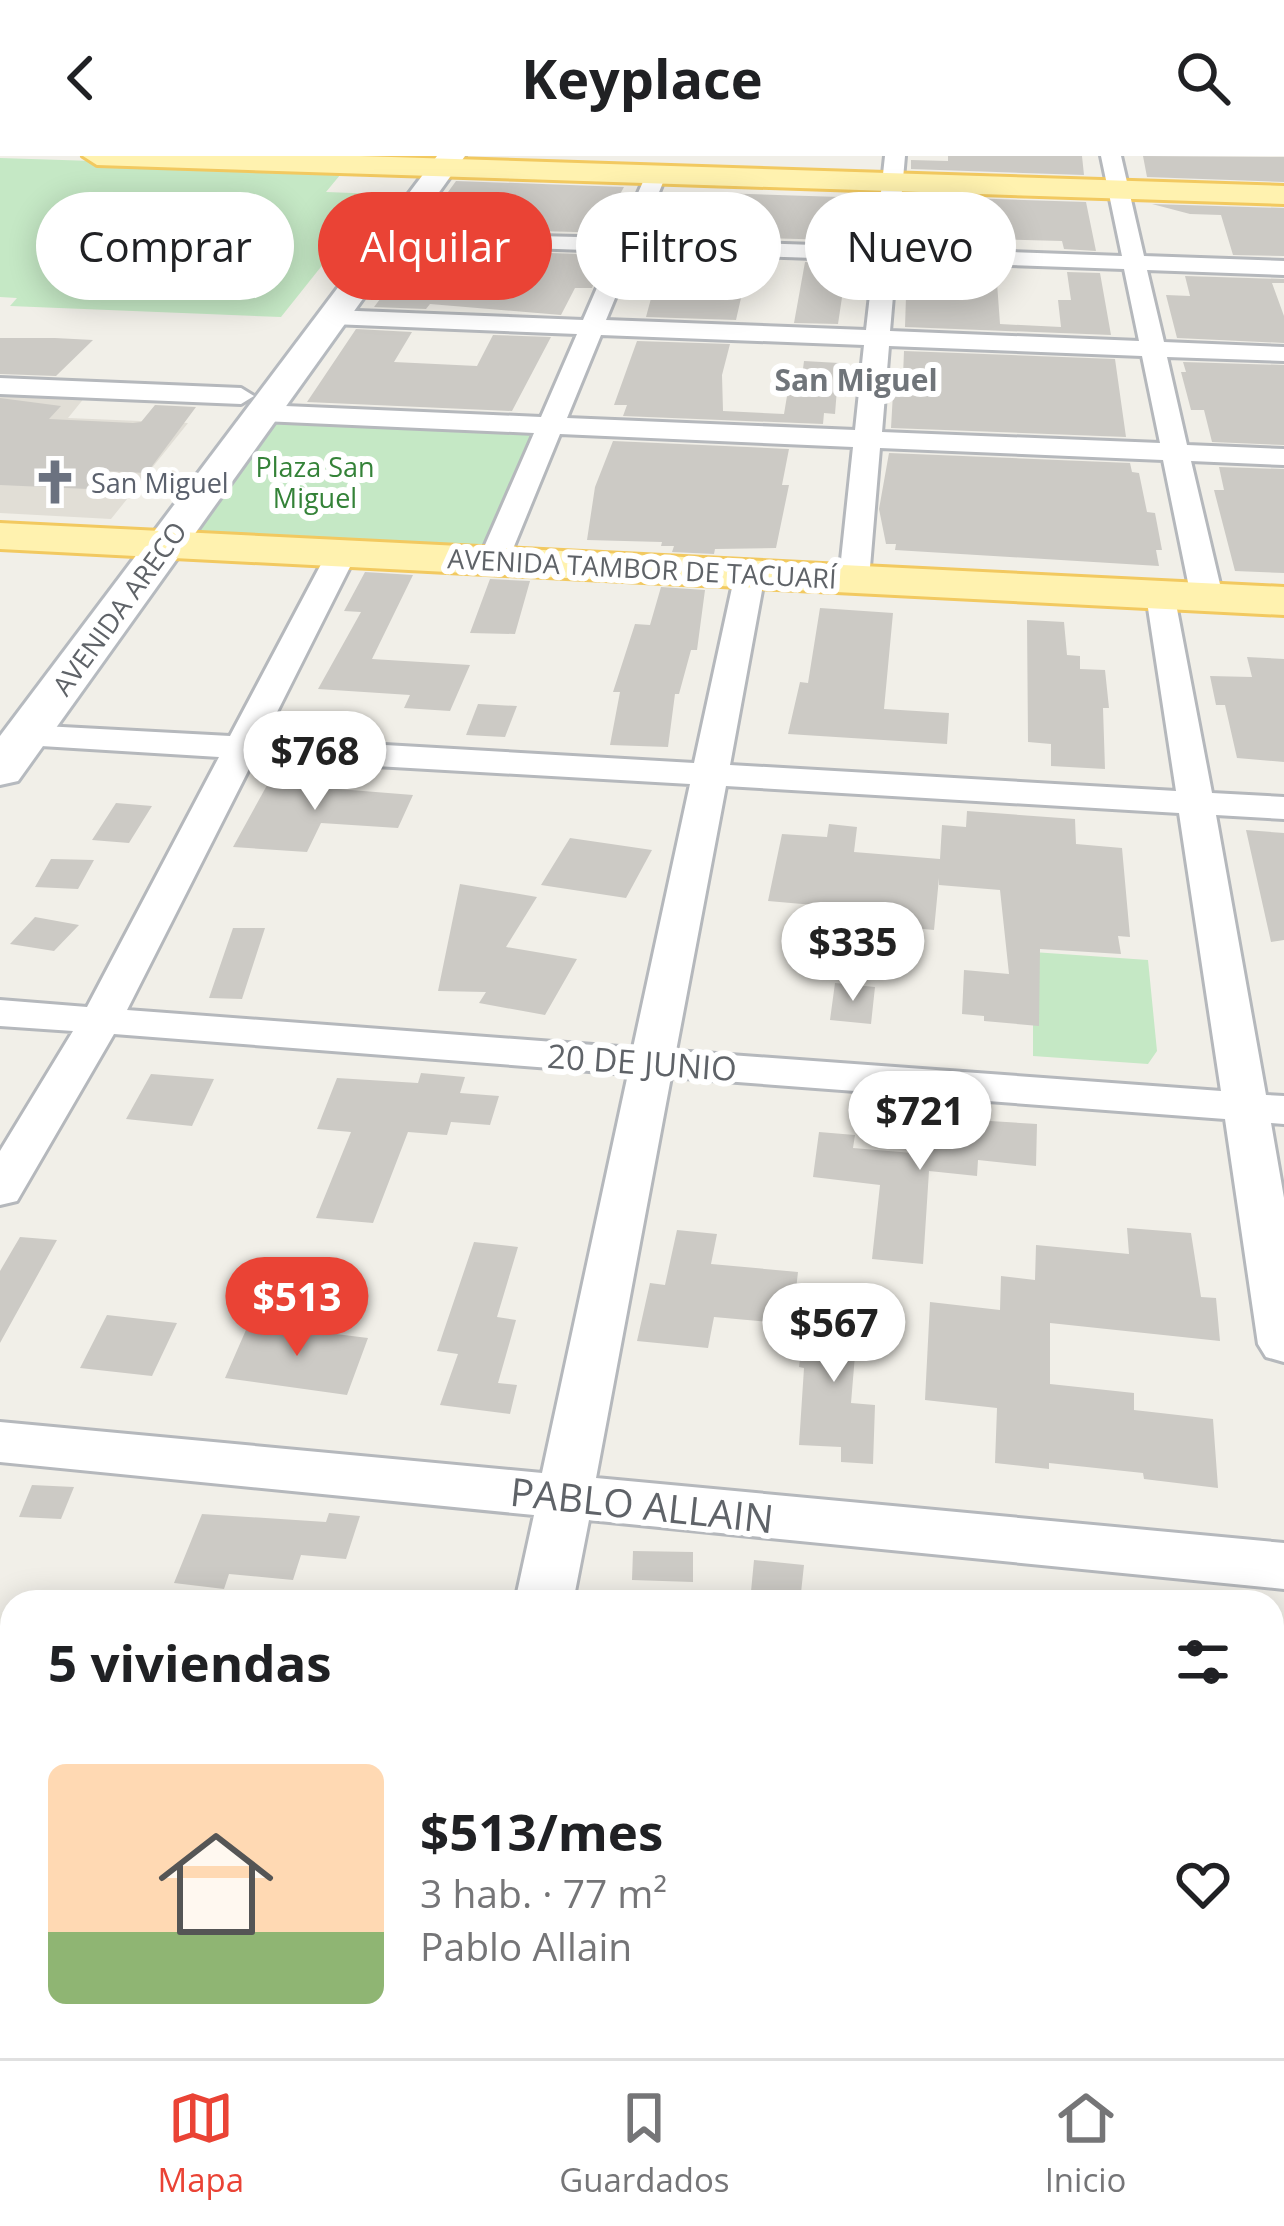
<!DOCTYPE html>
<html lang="es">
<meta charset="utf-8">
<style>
body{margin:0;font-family:"Open Sans",sans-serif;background:#f6f6f6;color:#202124;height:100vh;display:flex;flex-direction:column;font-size:45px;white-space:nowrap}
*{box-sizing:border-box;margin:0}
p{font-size:39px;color:#757577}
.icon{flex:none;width:66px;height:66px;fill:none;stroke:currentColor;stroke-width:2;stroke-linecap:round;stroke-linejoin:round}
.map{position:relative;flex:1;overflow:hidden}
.side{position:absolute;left:0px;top:1434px;width:1284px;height:468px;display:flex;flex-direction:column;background:#fff;border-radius:36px 36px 0 0;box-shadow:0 6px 30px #0003}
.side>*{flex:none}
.banner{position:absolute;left:36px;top:36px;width:1212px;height:108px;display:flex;gap:24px}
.price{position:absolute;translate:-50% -102px;padding:0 27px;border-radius:42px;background:#fff;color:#222;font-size:39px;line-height:78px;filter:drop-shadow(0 3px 6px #0008)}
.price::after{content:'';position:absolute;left:50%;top:72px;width:36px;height:27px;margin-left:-18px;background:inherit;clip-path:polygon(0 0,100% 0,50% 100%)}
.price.on{background:#ea4335;color:#fff}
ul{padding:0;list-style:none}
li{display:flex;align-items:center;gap:36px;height:300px;padding:0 48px}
li span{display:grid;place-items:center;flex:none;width:336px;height:240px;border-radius:18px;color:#555}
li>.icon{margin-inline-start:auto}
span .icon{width:144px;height:144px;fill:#fffc;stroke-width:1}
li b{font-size:51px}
h2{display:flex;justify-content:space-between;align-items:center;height:144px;padding:0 48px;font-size:51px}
.chip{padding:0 42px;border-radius:54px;background:#fff;box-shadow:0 6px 30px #0003;font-size:42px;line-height:108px}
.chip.on{background:#ea4335;color:#fff}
header{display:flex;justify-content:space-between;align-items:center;height:156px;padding:0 48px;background:#fff;font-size:54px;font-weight:700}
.tabs{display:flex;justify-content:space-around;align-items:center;height:168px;border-top:3px solid #e0e0e0;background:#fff;font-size:33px;color:#757577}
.tabs a{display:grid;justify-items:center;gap:6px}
.tabs .on{color:#ea4335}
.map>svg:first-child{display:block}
.education{fill:#e1ded6}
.green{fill:#c5e8c5}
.building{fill:#cccac5}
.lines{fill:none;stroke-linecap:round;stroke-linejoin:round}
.street-casing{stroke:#b5b8bc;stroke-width:6}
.secondary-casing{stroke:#b6babf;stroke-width:6}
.primary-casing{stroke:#f2c960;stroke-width:6}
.street{fill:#fff;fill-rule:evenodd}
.secondary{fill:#fff;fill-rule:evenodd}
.primary{fill:#fff2af;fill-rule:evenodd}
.labels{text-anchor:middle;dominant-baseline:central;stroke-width:12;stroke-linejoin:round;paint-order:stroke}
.far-park-label{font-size:27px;fill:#348238;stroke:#fff}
.far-worship-label{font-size:27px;fill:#5b616d;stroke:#fff;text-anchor:start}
.far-street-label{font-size:27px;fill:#5f6368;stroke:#fff}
.far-neighbourhood-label{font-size:30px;font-weight:bold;fill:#70757a;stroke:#fff}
.street-label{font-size:33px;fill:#5f6368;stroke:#fff}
.near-street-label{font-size:39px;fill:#5f6368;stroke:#fff}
</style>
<header><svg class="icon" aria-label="back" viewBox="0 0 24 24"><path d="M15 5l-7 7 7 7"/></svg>Keyplace<svg class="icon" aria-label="search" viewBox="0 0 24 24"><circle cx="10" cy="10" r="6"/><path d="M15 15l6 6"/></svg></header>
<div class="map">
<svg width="1284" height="1902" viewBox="0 0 1284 1902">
<rect width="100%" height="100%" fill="#f1efe8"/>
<!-- education -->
<path class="education" d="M0,238l85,3 -17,21 120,5 -77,96 -111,-6z"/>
<!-- green -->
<path class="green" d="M0,2l345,11 -19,23 53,2 -98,123 -271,-11 7,-8 -17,-1z
M274,263l260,12 -49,118 -296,-12z
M1033,796l115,8 9,91 -9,13 -115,-8z"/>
<!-- building -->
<path class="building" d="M948,0h134l2,19 -173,-6v-9l37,1z
M1143,0l141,1v25l-137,-5z
M456,25l168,6 -11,20h14l-12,26 -193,-5z
M689,36l151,5 -3,12 37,2 -3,30 -224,-6 10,-27 25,1z
M909,40l177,6 10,49 -32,-2 -2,-8 -68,-2 1,8 -93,-4z
M1152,48l132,4v48l-51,-1 -12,-40 -31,-1z
M407,92l199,7 -14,33h-17l-14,27 -131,-11 -4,5 -52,-2 28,-37 -10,-1z
M637,101l57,2 -12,37 59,2 -5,22 -90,-3 7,-26 -30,-1z
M805,106l42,2 -9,60 -44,-1z
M907,110l89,3 4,55 61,3 -3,-27h13l-4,-28 33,1 11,62 -206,-8z
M1185,120l99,3v4h-12l12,33v27l-107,-5 -11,-43 24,1z
M356,173l56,3 -18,30 83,4 16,-31 58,2 -39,74 -205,-9z
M0,182h55l38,2 -37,36 -56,-2z
M637,185l93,3 -8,31 1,36 61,3 5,-30h12l3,-23 35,2 -4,51 -11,-1 -1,11 -200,-8 4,-11h-13z
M904,195l211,8 11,78 -235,-9 3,-52h9z
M1183,206l101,3v80l-72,-3 -8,-32h-13l-10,-38h5z
M0,242l61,8 -12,13 84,4 8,-1 14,-17 41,2 -49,66 -44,-2 -15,18 -88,-4z
M613,285l176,8 -7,36h7l-13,63 -61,1 -1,5 -42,-2 2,-6h-13l1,-4 -75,-2 8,-53z
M889,297l241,10 2,9 7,1 8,39 8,1 7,37h-6l3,16 -264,-16 1,-6h-10l-7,-35z
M1219,311l65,2v104l-49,-2 -21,-81h10z
M365,416l48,3 -41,84 98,6 -20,46 -46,-3 6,-13 -92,-6 43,-77 -17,-1z
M490,423l40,2 -15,53 -45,-1z
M661,431l44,3 -8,60h-6l-12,44h-4l-7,53 -58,-2 10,-53h-7l22,-68 15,1z
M820,452l73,5 -9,96 65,4 -2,31 -159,-10 12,-52 8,1z
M1027,464l37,2 3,33 13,1v13l25,1 4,38h-6l2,61 -54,-3v-22l-23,-2z
M1247,501l37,2v103l-47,-4 -12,-53h-9l-6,-29 42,1z
M478,548l39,2 -12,31 -39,-2z
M271,622l70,4 -3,7 75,6 -15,33 -77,-5 -14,29 -74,-5z
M116,647l36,3 -23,37 -37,-3z
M967,655l108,8 1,25 46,4 8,89 -12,-1 3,18 -81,-5 -1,77 -55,-5v-5l-22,-2 2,-44 45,4 -9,-84 -61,-5v-7l-5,52 -65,-6 2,-14 -103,-9 14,-67 45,3 2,-13 28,3 -3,25 86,7 2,-34 24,2z
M1246,674l38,3v107l-13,2z
M570,682l82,12 -26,48 -85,-13z
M51,703l43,1 -16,29 -43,-2z
M460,728l77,13 -31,50 71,12 -32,56 -66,-12 7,-11 -48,-1z
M35,761l44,8 -25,26 -44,-7z
M233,772h32l-23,71 -33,-1z
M835,827l40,4 -4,37 -41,-4z
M421,917l44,4 -5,16 39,3 -9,29 -39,-3 -4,13 -39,-3 -35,91 -57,-5 35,-86 -34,-3 20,-51 81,5z
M151,918l63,5 -22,47 -66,-7z
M927,961l110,7 -1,42 -58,-6 -1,16 -48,-5 -6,93 -51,-5 8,-74 -67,-8 6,-45 36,3 -2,13 71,6z
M1127,1072l64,5 10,64 15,1 4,43 -170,-18v61l84,9v17l79,9 5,69 -74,-9 -1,-6 -94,-10v6l-54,-6 2,-55 -72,-8 5,-98 70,8 1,-34 34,4 1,-35 93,9z
M677,1074l40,4 -6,30 87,8 -6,52 -78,-7 -6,31 -71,-7 13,-58 15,2z
M20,1081l37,3 -57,103v-72z
M474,1086l44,5 -21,70 19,3 -18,63 19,2 -7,29 -70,-9 18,-51 -21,-3z
M807,1146l52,5 -8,96 24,2 -2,59 -32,-2v-15l-42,-2 5,-77 -5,-1z
M107,1159l70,8 -25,53 -72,-8z
M249,1167l119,15 -21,57 -122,-17z
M32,1329l42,2 -13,32 -42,-2z
M329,1357l31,3 -14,43 -45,-4 -8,25 -64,-6 -5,15 -50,-6 28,-69 124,8z
M633,1395l60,1v30l-61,-2z
M754,1404l50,5 -4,37h-50z"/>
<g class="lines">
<!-- street casing -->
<g class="street-casing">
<path id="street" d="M885,0h20l-8,92 225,8 -21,-100h20l23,100 140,5v14l-137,-5 17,72 120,5v14l-117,-4 20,88 97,4v16l-93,-4 32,136 -5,7h-22l-5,-7 -28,-137 -283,-12 -11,131 -15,9 -15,-9 14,-132 -293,-13 -52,127 -15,9 -15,-9 56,-128 -272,-12 -13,-8 13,-8 279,12 36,-83 -245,-10 -12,-7 12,-7 251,10 30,-69 -222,-8 -8,-1v-10l235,6 28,-63 10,-6 10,6 -26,64 235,8zM634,96l240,8 -8,70 -260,-10zM896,105l228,8 15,72 -249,-10zM601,179l263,10 -9,85 -288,-12zM889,190l253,10 18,87 -278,-11z
M0,222l241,10 13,8 -13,8 -241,-10z
M342,388l15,9 -93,185 430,25 41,-189 15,-9 15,9 -35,191 446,26 -30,-196 5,-7h22l39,205 72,4v22l-68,-4 50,280 18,1v28l-13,-1 13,75v164l-18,-5 -8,-13 -33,-225 -554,-42 -75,401 688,65v46l-695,-69 -16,82h-58l19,-87 -534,-53v-40l542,51 86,-399 -514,-40 -97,167 -17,4v-54l73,-120 -73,-5v-26l87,7 132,-250 -194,-12 -12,-3 -5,-7 5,-7 12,-3 205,11 97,-183zM254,603l436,25 -57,264 -506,-38zM726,630l453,27 42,278 -545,-40z
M625,1890h70l-2,12h-70z"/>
</g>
<!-- secondary casing -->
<g class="secondary-casing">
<path id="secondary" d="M437,0h28l-447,625 -18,4v-49z"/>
</g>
<!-- primary casing -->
<g class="primary-casing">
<path id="primary" d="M83,0h277l924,30v18l-1187,-39z
M0,367l1284,64v28l-1284,-66z
M0,1585l12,2v80l-12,-2z
M1272,1720l12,1v90l-12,-1z"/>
</g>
<!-- street -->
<use href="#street" class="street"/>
<!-- secondary -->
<use href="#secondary" class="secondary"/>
<!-- primary -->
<use href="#primary" class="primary"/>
</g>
<!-- icons -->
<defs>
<g id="church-bare" transform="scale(3.6)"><path d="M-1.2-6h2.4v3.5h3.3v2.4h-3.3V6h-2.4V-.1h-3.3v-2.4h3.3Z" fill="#6b7280" stroke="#fff" stroke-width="2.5" paint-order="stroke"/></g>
</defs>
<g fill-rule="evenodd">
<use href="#church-bare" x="55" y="326"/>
</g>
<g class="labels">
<!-- far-park labels -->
<g class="far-park-label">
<text x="315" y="310">Plaza San<tspan x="315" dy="31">Miguel</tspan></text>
</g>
<!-- far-worship labels -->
<g class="far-worship-label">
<text x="91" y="326">San Miguel</text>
</g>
<!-- far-street labels -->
<g class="far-street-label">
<text transform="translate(642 412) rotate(3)">AVENIDA TAMBOR DE TACUARÍ</text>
<text transform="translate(119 452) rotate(-54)">AVENIDA ARECO</text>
</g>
<!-- far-neighbourhood labels -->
<g class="far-neighbourhood-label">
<text x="856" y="223">San Miguel</text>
</g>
<!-- street labels -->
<g class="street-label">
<text transform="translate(642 906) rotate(4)">20 DE JUNIO</text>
</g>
<!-- near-street labels -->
<g class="near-street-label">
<text transform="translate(642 1348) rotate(6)">PABLO ALLAIN</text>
</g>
</g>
</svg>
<b class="price" style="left:315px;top:657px">$768</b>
<b class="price" style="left:853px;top:848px">$335</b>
<b class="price" style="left:920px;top:1017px">$721</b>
<b class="price on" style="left:297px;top:1203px">$513</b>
<b class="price" style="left:834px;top:1229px">$567</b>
<div class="banner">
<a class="chip">Comprar</a>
<a class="chip on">Alquilar</a>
<a class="chip">Filtros</a>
<a class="chip">Nuevo</a>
</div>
<section class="side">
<h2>5 viviendas<svg class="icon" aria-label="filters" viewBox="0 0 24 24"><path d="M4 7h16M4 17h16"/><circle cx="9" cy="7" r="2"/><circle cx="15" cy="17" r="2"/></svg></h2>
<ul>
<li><span style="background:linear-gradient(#ffd9b3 70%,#8fb573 0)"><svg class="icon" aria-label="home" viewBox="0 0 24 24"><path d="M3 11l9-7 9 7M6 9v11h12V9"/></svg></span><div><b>$513/mes</b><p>3 hab. · 77 m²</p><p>Pablo Allain</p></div><svg class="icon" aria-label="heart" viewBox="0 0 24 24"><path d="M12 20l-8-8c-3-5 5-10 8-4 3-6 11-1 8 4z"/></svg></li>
</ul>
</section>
</div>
<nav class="tabs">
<a class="on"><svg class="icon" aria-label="map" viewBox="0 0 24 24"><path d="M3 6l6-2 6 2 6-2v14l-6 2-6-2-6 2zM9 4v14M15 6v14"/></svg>Mapa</a>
<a><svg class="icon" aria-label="saved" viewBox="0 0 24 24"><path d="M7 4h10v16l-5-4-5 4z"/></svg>Guardados</a>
<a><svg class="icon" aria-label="home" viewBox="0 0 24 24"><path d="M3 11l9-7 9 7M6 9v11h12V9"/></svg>Inicio</a>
</nav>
